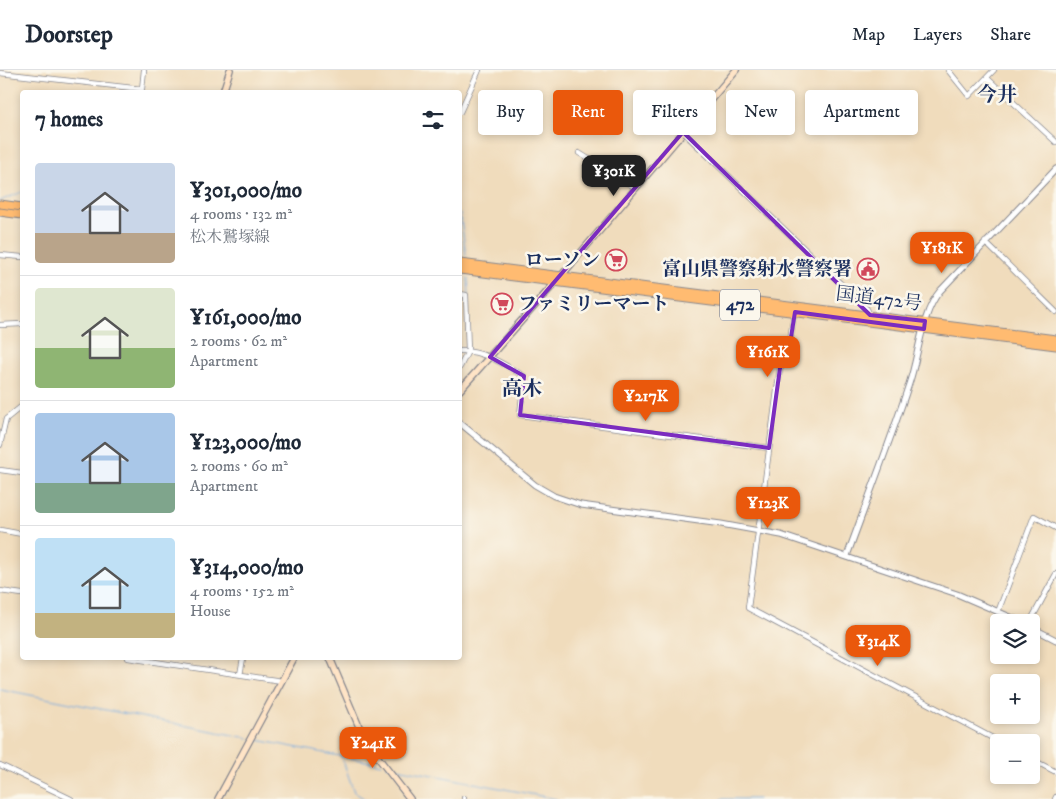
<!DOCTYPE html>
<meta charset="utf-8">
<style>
body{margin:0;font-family:"IM FELL DW Pica","Noto Serif JP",serif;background:#f6f6f7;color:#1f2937;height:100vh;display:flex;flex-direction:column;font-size:19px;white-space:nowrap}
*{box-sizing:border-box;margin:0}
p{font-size:16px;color:#747a83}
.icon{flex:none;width:28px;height:28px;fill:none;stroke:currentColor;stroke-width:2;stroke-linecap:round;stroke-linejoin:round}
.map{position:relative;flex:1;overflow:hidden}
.drawer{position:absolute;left:20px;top:20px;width:442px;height:570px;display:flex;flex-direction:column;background:#fff;border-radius:5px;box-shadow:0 2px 8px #0003}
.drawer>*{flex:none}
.top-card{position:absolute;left:478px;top:20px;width:475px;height:45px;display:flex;gap:10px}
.controls{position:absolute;left:990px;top:544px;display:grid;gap:10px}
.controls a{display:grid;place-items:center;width:50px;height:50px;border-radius:5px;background:#fff;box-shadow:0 2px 8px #0003;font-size:25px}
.price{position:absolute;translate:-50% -42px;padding:0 11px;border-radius:10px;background:#ea580c;color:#fff;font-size:16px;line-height:32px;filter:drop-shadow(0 1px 2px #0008)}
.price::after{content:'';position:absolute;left:50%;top:30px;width:15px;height:11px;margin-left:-8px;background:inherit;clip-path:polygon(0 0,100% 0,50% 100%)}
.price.active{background:#222;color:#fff}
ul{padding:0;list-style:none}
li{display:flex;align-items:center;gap:15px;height:125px;padding:0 15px}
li+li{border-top:1px solid #e0e1e3}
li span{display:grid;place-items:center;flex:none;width:140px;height:100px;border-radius:5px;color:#555}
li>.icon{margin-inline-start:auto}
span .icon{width:60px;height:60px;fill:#fffc;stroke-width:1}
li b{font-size:21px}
h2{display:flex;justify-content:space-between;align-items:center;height:60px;padding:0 15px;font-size:21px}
.tag{padding:0 18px;border-radius:5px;background:#fff;box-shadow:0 2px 8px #0003;font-size:18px;line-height:45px}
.tag.active{background:#ea580c;color:#fff}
header{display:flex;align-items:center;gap:30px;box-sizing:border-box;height:70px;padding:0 25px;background:#fff;border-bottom:1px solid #e0e1e3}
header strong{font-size:24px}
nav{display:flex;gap:28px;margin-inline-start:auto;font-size:18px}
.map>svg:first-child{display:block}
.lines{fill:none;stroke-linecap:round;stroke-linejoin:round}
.stream{stroke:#6fa8df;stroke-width:1}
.minor-casing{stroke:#86868d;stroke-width:6}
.tertiary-casing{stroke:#86868d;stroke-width:7}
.secondary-casing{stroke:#86868d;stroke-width:8}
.trunk-casing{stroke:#86868d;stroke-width:9}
.minor{stroke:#fff;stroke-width:4.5}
.tertiary{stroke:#fff;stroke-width:5}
.secondary{stroke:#ffe4c6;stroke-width:5.5}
.trunk{stroke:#ffbb71;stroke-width:7}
.marked{fill:none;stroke:#7b2cbf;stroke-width:4;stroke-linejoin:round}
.labels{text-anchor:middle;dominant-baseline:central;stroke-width:5;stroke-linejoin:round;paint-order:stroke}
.shield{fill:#fbf7ec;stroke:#5e6b89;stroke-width:1}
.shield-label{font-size:18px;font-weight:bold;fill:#1b2f5e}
.poi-label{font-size:19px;font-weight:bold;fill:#1b2f5e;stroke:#fbf7ec;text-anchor:end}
.street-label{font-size:19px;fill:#1b2f5e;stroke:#fbf7ec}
.neighbourhood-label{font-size:20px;font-weight:bold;fill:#1b2f5e;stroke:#fbf7ec}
</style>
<header>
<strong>Doorstep</strong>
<nav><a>Map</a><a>Layers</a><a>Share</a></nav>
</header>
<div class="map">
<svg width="1056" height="729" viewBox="0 0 1056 729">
<rect width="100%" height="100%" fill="#fbf7ec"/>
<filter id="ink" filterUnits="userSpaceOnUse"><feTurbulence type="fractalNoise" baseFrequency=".02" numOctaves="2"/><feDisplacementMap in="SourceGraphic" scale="10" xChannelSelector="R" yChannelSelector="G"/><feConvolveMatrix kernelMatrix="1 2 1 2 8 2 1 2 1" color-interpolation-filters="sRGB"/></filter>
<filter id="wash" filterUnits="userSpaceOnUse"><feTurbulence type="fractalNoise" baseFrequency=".0096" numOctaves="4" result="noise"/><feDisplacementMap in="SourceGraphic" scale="20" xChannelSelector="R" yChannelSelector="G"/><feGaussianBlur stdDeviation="1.12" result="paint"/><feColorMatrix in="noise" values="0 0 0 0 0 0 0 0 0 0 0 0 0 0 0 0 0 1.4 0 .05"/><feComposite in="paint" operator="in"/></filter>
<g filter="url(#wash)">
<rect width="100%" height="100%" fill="#f0dcbc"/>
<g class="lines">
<!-- stream -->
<path class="stream" d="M0,131l22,-9
M460,144l6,41
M468,208l1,18
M0,619l248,49
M252,669l129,25
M342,688l12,34 11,7
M387,696l169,33
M721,729h37"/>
</g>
</g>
<g filter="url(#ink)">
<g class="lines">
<!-- minor casing -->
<g class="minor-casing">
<path id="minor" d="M948,0l21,26 25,-26
M0,3l142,16 2,-19
M987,8l69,64
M460,42l19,-42
M683,62l184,177 3,6
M579,83l57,35
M985,172l71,70
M0,185l22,2
M460,224l6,1 2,56 -8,16
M794,242l-6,44 -8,12 -32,240 252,134
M0,255l22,-1
M460,281c23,-1 45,14 64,25l-4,39 249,33
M0,375l6,-26 16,-13
M0,400l22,3
M0,460l22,4
M0,521l22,3
M998,542l36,-96 22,12
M1030,552l26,-48
M128,588l154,23
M240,605l3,-17
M1031,689l25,13
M0,695l71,34
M464,729v-1
M1055,729l1,-2"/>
</g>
<!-- tertiary casing -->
<g class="tertiary-casing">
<path id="tertiary" d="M460,353l75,62 19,11 27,9 140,19 60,11 176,59 65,28
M847,486c21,-58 43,-114 62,-172 10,-28 12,-71 31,-93l116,-122
M1031,557l25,13"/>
</g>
<!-- secondary casing -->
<g class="secondary-casing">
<path id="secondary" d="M223,22l7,-22
M460,320l102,-115 174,-205
M330,588l30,71 13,22 37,48
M218,729l76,-141"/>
</g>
<!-- trunk casing -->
<g class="trunk-casing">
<path id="trunk" d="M0,134l22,3
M0,142l22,3
M460,193l596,76
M460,200l596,76"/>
</g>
<!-- minor -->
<use href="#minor" class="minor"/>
<!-- tertiary -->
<use href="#tertiary" class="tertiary"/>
<!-- secondary -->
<use href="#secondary" class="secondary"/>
<!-- trunk -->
<use href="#trunk" class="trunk"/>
</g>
</g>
<!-- marked area -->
<path class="marked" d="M683,62l187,183 55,6 -1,8 -129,-17 -7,44 -8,12 -11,80 -249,-33 4,-39 -34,-19z"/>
<!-- icons -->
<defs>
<g id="supermarket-ring" transform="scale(1.125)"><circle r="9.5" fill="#fbf7ec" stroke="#d1495b" stroke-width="1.5"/><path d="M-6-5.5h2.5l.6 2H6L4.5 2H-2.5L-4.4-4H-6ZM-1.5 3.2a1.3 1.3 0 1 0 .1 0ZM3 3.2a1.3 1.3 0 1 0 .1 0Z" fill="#d1495b"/></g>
<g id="civic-ring" transform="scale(1.125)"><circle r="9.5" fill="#fbf7ec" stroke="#d1495b" stroke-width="1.5"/><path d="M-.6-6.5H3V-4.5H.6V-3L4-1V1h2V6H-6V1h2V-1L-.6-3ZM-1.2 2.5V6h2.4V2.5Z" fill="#d1495b"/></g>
</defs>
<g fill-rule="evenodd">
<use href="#supermarket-ring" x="616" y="190"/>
<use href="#civic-ring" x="868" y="199"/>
<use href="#supermarket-ring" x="502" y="234"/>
</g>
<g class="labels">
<!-- shield labels -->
<rect class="shield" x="720" y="219.5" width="40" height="31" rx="4"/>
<g class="shield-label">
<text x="740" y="235">472</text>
</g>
<!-- poi labels -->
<g class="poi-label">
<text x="600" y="190">ローソン</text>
<text x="852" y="199">富山県警察射水警察署</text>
<text x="518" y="234" text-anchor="start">ファミリーマート</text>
</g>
<!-- street labels -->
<g class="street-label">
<text transform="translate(879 229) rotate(7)">国道472号</text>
</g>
<!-- neighbourhood labels -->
<g class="neighbourhood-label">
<text x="997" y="25">今井</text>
<text x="522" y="319">高木</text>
</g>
</g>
</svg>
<div class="controls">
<a><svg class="icon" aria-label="layers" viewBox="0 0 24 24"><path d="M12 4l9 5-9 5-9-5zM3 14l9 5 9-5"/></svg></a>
<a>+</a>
<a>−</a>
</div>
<b class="price active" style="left:614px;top:127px">¥301K</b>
<b class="price" style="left:942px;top:204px">¥181K</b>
<b class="price" style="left:768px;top:308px">¥161K</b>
<b class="price" style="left:646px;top:352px">¥217K</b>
<b class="price" style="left:768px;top:459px">¥123K</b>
<b class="price" style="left:878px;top:597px">¥314K</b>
<b class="price" style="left:373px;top:699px">¥241K</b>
<div class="top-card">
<a class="tag">Buy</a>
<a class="tag active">Rent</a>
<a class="tag">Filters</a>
<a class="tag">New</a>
<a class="tag">Apartment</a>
</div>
<section class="drawer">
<h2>7 homes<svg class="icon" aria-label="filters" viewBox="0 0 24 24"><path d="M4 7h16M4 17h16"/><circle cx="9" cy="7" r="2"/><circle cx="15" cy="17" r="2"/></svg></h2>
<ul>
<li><span style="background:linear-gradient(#c9d6e8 70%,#b9a48a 0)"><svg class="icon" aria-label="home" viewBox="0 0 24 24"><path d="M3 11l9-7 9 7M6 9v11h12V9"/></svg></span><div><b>¥301,000/mo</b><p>4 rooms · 132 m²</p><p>松木鷲塚線</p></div></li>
<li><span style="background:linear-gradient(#dfe7d0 60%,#8fb573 0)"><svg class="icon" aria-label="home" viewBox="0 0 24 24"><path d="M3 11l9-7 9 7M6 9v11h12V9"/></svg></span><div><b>¥161,000/mo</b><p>2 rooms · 62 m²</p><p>Apartment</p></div></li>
<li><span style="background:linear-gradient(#a9c7e8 70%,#7fa58c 0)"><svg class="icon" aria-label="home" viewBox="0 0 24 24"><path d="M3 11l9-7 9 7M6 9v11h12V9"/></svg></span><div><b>¥123,000/mo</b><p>2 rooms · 60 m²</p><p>Apartment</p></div></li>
<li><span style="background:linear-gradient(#bfe0f5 75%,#c2b280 0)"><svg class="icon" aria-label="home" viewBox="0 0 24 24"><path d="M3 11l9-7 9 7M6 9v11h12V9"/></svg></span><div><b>¥314,000/mo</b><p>4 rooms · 152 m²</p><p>House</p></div></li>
</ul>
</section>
</div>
